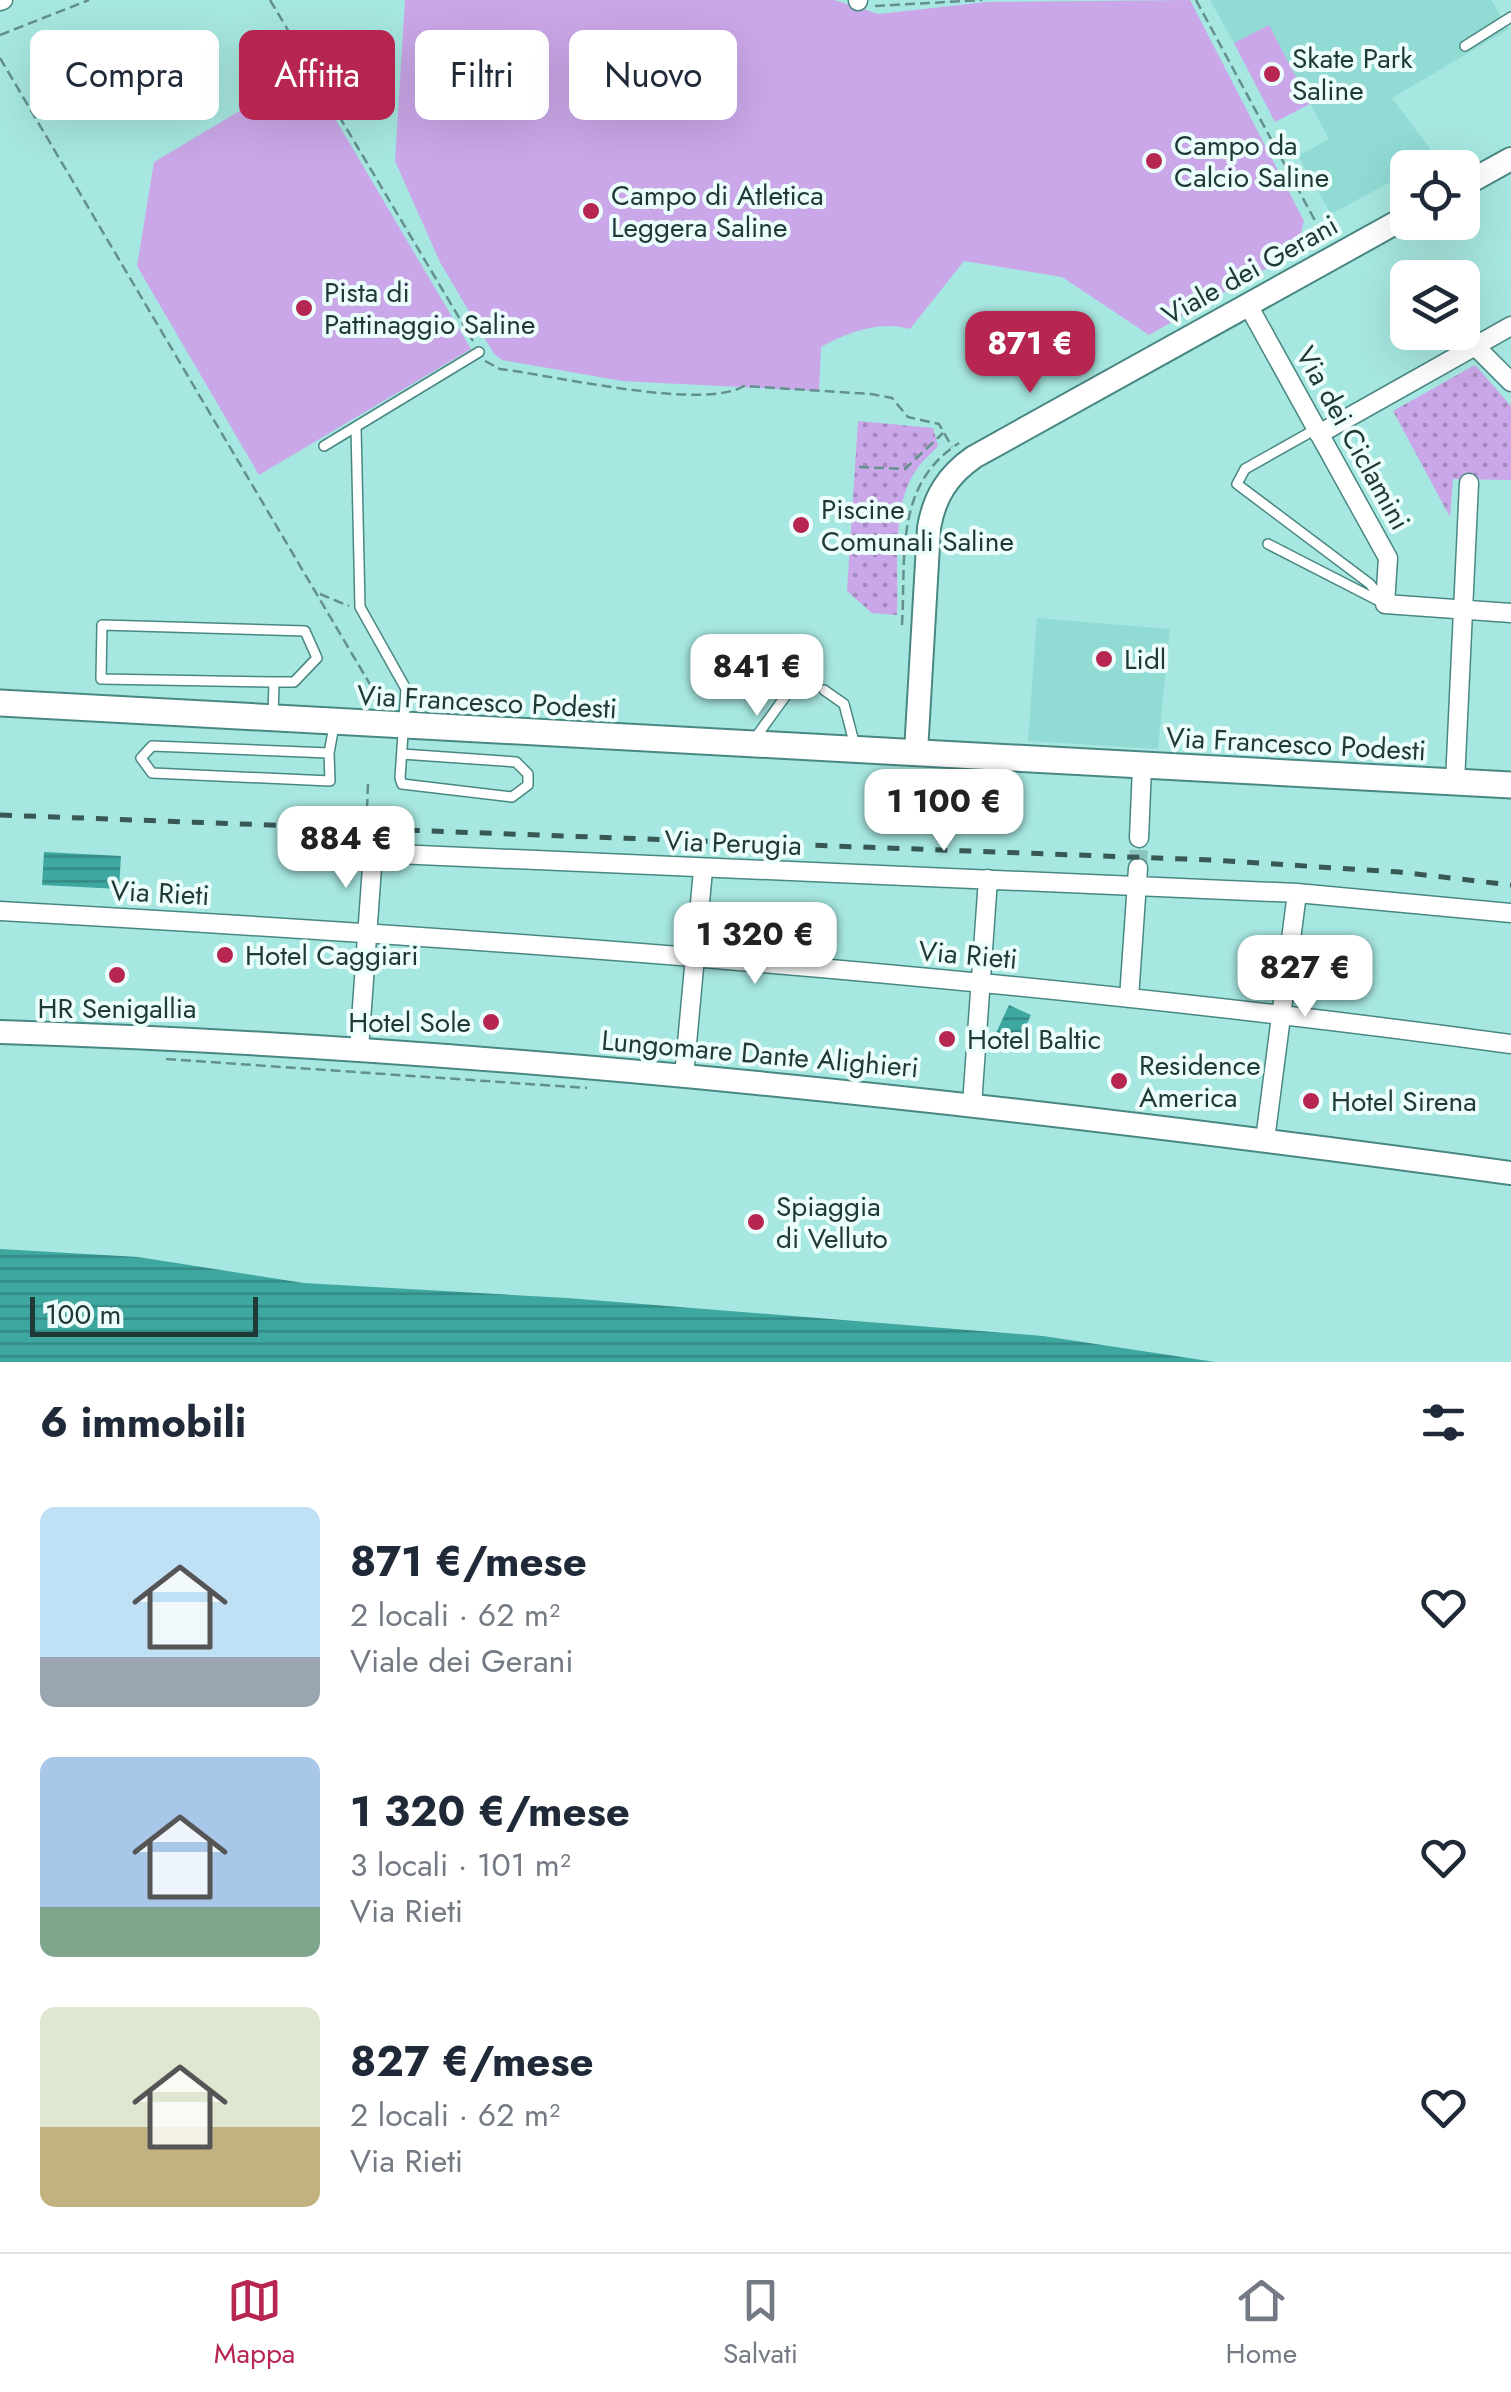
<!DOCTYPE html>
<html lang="it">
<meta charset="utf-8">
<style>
body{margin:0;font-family:Jost,sans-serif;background:#f2f2f3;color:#1f2937;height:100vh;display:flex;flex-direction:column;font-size:38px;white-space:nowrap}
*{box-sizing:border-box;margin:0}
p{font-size:32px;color:#747a83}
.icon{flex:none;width:55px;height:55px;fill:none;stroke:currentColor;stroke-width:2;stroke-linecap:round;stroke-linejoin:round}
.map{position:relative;height:1362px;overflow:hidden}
.sheet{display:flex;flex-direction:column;background:#fff;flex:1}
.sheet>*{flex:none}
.guide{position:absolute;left:30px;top:30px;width:1000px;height:90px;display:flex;gap:20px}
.buttons{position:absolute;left:1390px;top:150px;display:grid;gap:20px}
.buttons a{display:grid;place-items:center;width:90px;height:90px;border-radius:15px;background:#fff;box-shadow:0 10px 40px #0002;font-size:50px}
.scale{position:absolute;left:30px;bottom:25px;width:228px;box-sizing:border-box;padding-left:10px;border:5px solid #1f3937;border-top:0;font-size:28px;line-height:35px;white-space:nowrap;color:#1f3937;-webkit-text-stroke:8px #ecfefc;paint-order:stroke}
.price{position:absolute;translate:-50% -85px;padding:0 22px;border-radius:20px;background:#fff;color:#222;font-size:32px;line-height:65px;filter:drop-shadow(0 2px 5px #0008)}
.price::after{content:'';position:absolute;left:50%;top:60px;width:30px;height:22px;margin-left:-15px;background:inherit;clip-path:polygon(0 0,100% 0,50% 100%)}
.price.active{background:#b62651;color:#fff}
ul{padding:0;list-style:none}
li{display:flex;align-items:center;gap:30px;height:250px;padding:0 40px}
li span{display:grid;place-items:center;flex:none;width:280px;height:200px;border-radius:15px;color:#555}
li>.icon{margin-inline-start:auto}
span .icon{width:120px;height:120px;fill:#fffc;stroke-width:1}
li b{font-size:42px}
h2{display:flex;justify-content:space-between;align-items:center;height:120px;padding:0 40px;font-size:42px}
.pill{padding:0 35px;border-radius:15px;background:#fff;box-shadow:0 10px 40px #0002;font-size:35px;line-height:90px}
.pill.active{background:#b62651;color:#fff}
.tab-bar{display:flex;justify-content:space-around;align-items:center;height:140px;border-top:2px solid #e0e1e3;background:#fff;font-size:28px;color:#747a83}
.tab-bar a{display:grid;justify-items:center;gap:5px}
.tab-bar .active{color:#b62651}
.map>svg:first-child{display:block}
.built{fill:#91dbd4}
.grass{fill:url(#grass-dots)}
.garden{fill:#caa7e8}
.water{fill:url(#water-rules)}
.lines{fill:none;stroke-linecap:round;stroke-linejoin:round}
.minor-tunnel{stroke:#8cc4bf;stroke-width:18;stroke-dasharray:18 9;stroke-linecap:butt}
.service-casing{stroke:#498783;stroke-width:12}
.minor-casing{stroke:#498783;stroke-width:21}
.tertiary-casing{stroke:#498783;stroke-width:26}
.secondary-casing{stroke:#498783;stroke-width:29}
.path{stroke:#63908c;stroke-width:2.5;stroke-dasharray:10 5;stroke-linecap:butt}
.service{stroke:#fff;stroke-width:9}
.minor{stroke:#fff;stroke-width:18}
.tertiary{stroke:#fff;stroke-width:22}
.secondary{stroke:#fff;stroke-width:25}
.rail{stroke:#375855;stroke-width:5;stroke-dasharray:12 12;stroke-linecap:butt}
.poi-dot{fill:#b62651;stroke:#ecfefc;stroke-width:4}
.labels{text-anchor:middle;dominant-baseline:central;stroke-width:8;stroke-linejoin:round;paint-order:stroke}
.poi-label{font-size:28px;fill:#1f3937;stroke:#ecfefc;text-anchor:start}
.street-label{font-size:28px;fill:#1f3937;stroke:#ecfefc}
</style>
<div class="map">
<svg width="1511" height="1362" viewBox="0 0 1511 1362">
<defs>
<pattern id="grass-dots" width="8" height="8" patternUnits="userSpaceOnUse" patternTransform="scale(2.5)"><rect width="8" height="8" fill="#caa7e8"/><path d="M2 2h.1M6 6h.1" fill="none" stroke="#a389bd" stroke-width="1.8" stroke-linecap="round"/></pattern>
<pattern id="water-rules" width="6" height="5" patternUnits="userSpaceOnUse" patternTransform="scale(2.5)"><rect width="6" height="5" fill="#3ea7a0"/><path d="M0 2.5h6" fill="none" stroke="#338983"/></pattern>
</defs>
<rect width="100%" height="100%" fill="#a7e7e1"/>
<!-- built -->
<path class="built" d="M1210,0h281l18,29 -117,69 45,60 -29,10 -1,5 -76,41 -33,-58 31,-17 -60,-113 -35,17z
M1037,618l133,11 -12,120 -130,-8z"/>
<!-- grass -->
<path class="grass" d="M1475,365l36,41v74l-58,-1 -3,38 -57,-106z
M858,421l75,7 5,18c-6,7 -15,14 -21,23 -27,36 -18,104 -20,146l-25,-2 -25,-22z"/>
<!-- garden -->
<path class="garden" d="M405,0h429l45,14 107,-12 204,-2 114,221 -8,31 -147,83 -87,-58 -98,-16 -54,68c-28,-9 -64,3 -89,18l-2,44 -197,-10 -120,-21 -8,-6 -54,-92 -45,-101z
M1269,25l41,79 -35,18 -41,-79z
M307,71l164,278 -212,126 -122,-209 17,-104z"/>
<!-- water -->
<path class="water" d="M44,852l77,4 -2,33 -77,-4z
M1009,1005l22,10 -13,28 -22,-10z
M0,1249l138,8 166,26 263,15 476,38 172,26h-1215z"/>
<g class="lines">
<!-- minor-tunnel -->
<path class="minor-tunnel" d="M1138,868l1,-30"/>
<!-- service casing -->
<g class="service-casing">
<path id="service" d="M1465,46l46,-29
M356,427l4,180 46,82 -6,89 2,6 110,13 16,-12v-11l-12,-12 -114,-8
M1316,429l-71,40 -8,15 133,100 14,18
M324,446l155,-94
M1268,544l115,59
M824,690l20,14 11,42
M273,717l1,-35 -173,-3 1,-54 203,6 12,27 -23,24h-20
M753,741l34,-47 14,-5
M329,753l1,28 -178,-8 -11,-15 11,-12 177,7 5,-27"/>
</g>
<!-- minor casing -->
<g class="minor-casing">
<path id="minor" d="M858,0v1
M0,1l3,-1
M1248,305l140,253 -3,46 126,9
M1475,346l36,36
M1319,434l192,-108
M1455,782l14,-299
M1139,838l3,-71
M0,911c505,28 1010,65 1511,133
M1129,998l9,-130
M359,1049l14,-196 924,40 214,20
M684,1076l19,-206
M972,1105l16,-226
M1265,1140l32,-247"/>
</g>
<!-- tertiary casing -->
<g class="tertiary-casing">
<path id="tertiary" d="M1462,186l49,-27
M916,752l13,-224c5,-31 19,-53 45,-71l434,-241
M0,1032c506,16 1010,73 1511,141"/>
</g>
<!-- secondary casing -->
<g class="secondary-casing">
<path id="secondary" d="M0,703l1511,82"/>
</g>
<!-- path -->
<path class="path" d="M270,0l203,341
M1196,0l130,241
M875,6l107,-6
M0,35l89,-35
M0,58l371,628 3,17
M485,361l15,8c52,6 202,42 244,17l127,8 21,4 16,19 31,7 13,23
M859,467l46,2 38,-36
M320,594l29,12
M902,625c4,-69 -8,-140 57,-182
M367,809l1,-27
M166,1059l421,29"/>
<!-- service -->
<use href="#service" class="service"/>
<!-- minor -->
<use href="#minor" class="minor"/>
<!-- tertiary -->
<use href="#tertiary" class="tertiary"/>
<!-- secondary -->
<use href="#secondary" class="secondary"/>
<!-- rail -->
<path class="rail" d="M0,815l1211,45 188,12 112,13"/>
</g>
<!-- markers -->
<g class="poi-dot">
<circle cx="1272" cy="74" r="10"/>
<circle cx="1154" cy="161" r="10"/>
<circle cx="591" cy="211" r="10"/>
<circle cx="304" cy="308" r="10"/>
<circle cx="801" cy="525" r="10"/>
<circle cx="1104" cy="659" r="10"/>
<circle cx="225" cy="955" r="10"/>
<circle cx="117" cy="975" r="10"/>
<circle cx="491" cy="1022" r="10"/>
<circle cx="947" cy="1039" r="10"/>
<circle cx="1119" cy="1081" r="10"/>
<circle cx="1311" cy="1101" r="10"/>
<circle cx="756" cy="1222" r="10"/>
</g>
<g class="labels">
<!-- poi labels -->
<g class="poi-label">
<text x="1292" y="58">Skate Park<tspan x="1292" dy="32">Saline</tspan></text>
<text x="1174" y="145">Campo da<tspan x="1174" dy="32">Calcio Saline</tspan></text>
<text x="611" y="195">Campo di Atletica<tspan x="611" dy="32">Leggera Saline</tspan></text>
<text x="324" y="292">Pista di<tspan x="324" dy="32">Pattinaggio Saline</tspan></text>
<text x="821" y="509">Piscine<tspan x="821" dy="32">Comunali Saline</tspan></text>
<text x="1124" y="659">Lidl</text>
<text x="245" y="955">Hotel Caggiari</text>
<text x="117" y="1008" text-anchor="middle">HR Senigallia</text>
<text x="471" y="1022" text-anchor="end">Hotel Sole</text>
<text x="967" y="1039">Hotel Baltic</text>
<text x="1139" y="1065">Residence<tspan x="1139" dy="32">America</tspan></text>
<text x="1331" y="1101">Hotel Sirena</text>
<text x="776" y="1206">Spiaggia<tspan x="776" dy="32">di Velluto</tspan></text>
</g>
<!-- street labels -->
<g class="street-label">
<text transform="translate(1250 270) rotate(-29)">Viale dei Gerani</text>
<text transform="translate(1353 438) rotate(61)">Via dei Ciclamini</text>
<text transform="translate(487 702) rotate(3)">Via Francesco Podesti</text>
<text transform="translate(1296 744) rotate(3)">Via Francesco Podesti</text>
<text transform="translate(733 843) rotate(2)">Via Perugia</text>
<text transform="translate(160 893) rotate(3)">Via Rieti</text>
<text transform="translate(968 955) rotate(5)">Via Rieti</text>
<text transform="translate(760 1054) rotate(5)">Lungomare Dante Alighieri</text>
</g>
</g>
</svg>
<div class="buttons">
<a><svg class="icon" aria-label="locate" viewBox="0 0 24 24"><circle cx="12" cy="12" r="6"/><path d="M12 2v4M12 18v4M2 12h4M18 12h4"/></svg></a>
<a><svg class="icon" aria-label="layers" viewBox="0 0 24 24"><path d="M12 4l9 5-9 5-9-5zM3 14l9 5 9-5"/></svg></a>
</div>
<div class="scale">100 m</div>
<b class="price active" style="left:1030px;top:396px">871 €</b>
<b class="price" style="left:757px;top:719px">841 €</b>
<b class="price" style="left:944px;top:854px">1 100 €</b>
<b class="price" style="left:346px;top:891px">884 €</b>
<b class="price" style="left:755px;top:987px">1 320 €</b>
<b class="price" style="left:1305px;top:1020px">827 €</b>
<div class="guide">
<a class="pill">Compra</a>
<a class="pill active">Affitta</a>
<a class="pill">Filtri</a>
<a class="pill">Nuovo</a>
</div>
</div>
<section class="sheet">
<h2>6 immobili<svg class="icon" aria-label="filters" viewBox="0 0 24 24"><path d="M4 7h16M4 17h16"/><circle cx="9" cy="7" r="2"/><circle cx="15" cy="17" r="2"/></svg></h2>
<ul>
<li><span style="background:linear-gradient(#bfe0f5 75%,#9aa5b1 0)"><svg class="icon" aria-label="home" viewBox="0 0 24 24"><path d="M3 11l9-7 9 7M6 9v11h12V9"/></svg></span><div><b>871 €/mese</b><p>2 locali · 62 m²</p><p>Viale dei Gerani</p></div><svg class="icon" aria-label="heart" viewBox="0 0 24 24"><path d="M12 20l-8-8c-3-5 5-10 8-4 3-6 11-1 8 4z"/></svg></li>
<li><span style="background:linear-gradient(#a9c7e8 75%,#7fa58c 0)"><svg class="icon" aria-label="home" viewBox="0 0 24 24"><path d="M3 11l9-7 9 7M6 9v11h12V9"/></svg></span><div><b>1 320 €/mese</b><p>3 locali · 101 m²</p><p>Via Rieti</p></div><svg class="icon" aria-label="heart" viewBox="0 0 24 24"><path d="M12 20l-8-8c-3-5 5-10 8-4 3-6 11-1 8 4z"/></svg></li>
<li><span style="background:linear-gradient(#dfe7d0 60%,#c2b280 0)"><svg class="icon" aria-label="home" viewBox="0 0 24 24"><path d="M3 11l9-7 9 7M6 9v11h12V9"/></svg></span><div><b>827 €/mese</b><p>2 locali · 62 m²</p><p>Via Rieti</p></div><svg class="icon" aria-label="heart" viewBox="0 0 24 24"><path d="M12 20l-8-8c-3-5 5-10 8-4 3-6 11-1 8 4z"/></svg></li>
</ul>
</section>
<nav class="tab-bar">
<a class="active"><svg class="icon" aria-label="map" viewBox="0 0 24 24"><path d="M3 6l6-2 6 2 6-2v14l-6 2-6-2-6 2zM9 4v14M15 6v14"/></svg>Mappa</a>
<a><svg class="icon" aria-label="saved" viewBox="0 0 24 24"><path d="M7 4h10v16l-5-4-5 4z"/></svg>Salvati</a>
<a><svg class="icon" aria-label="home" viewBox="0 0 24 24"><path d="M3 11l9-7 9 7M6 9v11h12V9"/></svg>Home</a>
</nav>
